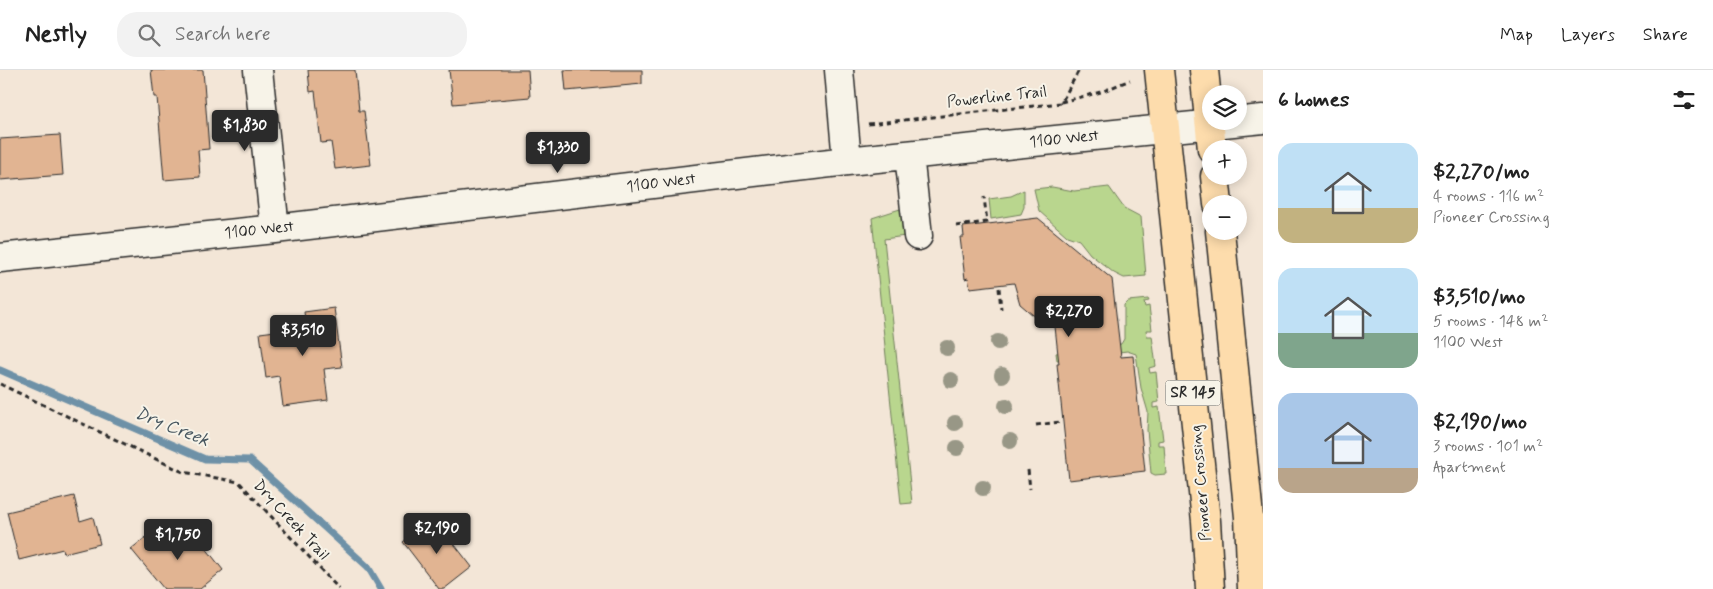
<!DOCTYPE html>
<meta charset="utf-8">
<style>
body{margin:0;font-family:Mynerve,sans-serif;background:#f2f2f2;color:#222;height:100vh;display:flex;flex-direction:column;font-size:19px;white-space:nowrap}
*{box-sizing:border-box;margin:0}
p{font-size:16px;color:#767676}
.icon{flex:none;width:28px;height:28px;fill:none;stroke:currentColor;stroke-width:2;stroke-linecap:round;stroke-linejoin:round}
.map{position:relative;flex:1;overflow:hidden}
.details{display:flex;flex-direction:column;background:#fff;width:450px}
.details>*{flex:none}
.fabs{position:absolute;left:1202px;top:15px;display:grid;gap:10px}
.fabs a{display:grid;place-items:center;width:45px;height:45px;border-radius:50%;background:#fff;box-shadow:0 2px 12px #0003;font-size:25px}
.price{position:absolute;translate:-50% -42px;padding:0 11px;border-radius:5px;background:#2b2b2b;color:#fff;font-size:16px;line-height:32px;filter:drop-shadow(0 1px 2px #0008)}
.price::after{content:'';position:absolute;left:50%;top:30px;width:15px;height:11px;margin-left:-8px;background:inherit;clip-path:polygon(0 0,100% 0,50% 100%)}
.price.on{background:#222;color:#fff}
ul{padding:0;list-style:none}
li{display:flex;align-items:center;gap:15px;height:125px;padding:0 15px}
li span{display:grid;place-items:center;flex:none;width:140px;height:100px;border-radius:15px;color:#555}
li>.icon{margin-inline-start:auto}
span .icon{width:60px;height:60px;fill:#fffc;stroke-width:1}
li b{font-size:21px}
h2{display:flex;justify-content:space-between;align-items:center;height:60px;padding:0 15px;font-size:21px}
header{display:flex;align-items:center;gap:30px;box-sizing:border-box;height:70px;padding:0 25px;background:#fff;border-bottom:1px solid #e0e0e0}
header strong{font-size:24px}
nav{display:flex;gap:28px;margin-inline-start:auto;font-size:18px}
.search{width:350px;height:45px;background:#f2f2f2;display:flex;align-items:center;gap:12px;box-sizing:border-box;padding:0 18px;border-radius:20px;color:#767676;font-size:19px}
main{display:flex;flex:1;min-height:0}
.map>svg:first-child{display:block}
.green{fill:#b9d68e;stroke:#72805c}
.lines{fill:none;stroke-linecap:round;stroke-linejoin:round}
.stream{stroke:#6e91a7;stroke-width:7}
.building{fill:#e1b492;stroke:#2b2b2b}
.minor-casing{stroke:#2b2b2b;stroke-width:31}
.highway-casing{stroke:#2b2b2b;stroke-width:31}
.path{stroke:#2b2b2b;stroke-width:3;stroke-dasharray:5 4;stroke-linecap:butt}
.minor{stroke:#f7f3e8;stroke-width:28}
.highway{stroke:#fddcac;stroke-width:28}
.tree{fill:#989786}
.labels{text-anchor:middle;dominant-baseline:central;stroke-width:4;stroke-linejoin:round;paint-order:stroke}
.shield{fill:#f7f3e8;stroke:#686764;stroke-width:1}
.shield-label{font-size:15px;font-weight:bold;fill:#2b2b2b}
.street-label{font-size:16px;fill:#2b2b2b;stroke:#f7f3e8}
.water-label{font-size:18px;font-style:italic;fill:#47565f;stroke:#f7f3e8}
</style>
<header>
<strong>Nestly</strong>
<div class="search"><svg class="icon" aria-label="search" viewBox="0 0 24 24"><circle cx="10" cy="10" r="6"/><path d="M15 15l6 6"/></svg>Search here</div>
<nav><a>Map</a><a>Layers</a><a>Share</a></nav>
</header>
<main>
<div class="map">
<svg width="1263" height="519" viewBox="0 0 1263 519">
<rect width="100%" height="100%" fill="#f3e6d7"/>
<filter id="ink" filterUnits="userSpaceOnUse"><feTurbulence type="fractalNoise" baseFrequency=".02" numOctaves="2"/><feDisplacementMap in="SourceGraphic" scale="10" xChannelSelector="R" yChannelSelector="G"/><feConvolveMatrix kernelMatrix="1 2 1 2 8 2 1 2 1" color-interpolation-filters="sRGB"/></filter>
<g filter="url(#ink)">
<!-- green -->
<path class="green" d="M1052,117l22,4 35,-4 15,21 17,9 5,59 -22,2 -10,-5 -24,-19 -11,-14 -12,-4 -28,-25 -5,-22z
M1024,120v17l-3,7 -30,5 -2,-20 22,-3z
M903,138l2,28 -21,3 28,264 -11,1 -29,-286z
M1148,229l1,2 -5,1 1,5 4,-1 3,24h-6l1,6h5l4,30 -7,2 1,5 6,-1 3,30 -6,1v5l6,-1 4,33 -5,1v4h6l2,29 -11,1 -4,-2 -4,-43 1,-18 -7,-24 -5,-34 -9,-3 -70,9 -1,-7 65,-9 3,-5v-34l4,-4z"/>
<g class="lines">
<!-- stream -->
<path class="stream" d="M0,300l205,89 45,1 118,107 13,22"/>
</g>
<!-- building -->
<path class="building" d="M151,0h52l6,79 -11,1 2,27 -36,3 -7,-83h-3z
M308,0h47l4,41h5l7,54 -36,4 -4,-27 -10,1 -6,-52 -5,1z
M449,0h79l2,27 -77,7z
M564,0h78v14l-76,7z
M60,65l3,40 -63,5v-41z
M1038,148l74,61 9,78 12,-1 12,115 -76,9 -12,-116h2l-5,-47 -21,-2 -13,-11 -6,-21 -44,5 -2,-10 -3,1 -5,-42h4l-1,-10z
M334,238l8,59 -18,2 4,31 -45,6 -4,-30 -13,2 -6,-45 46,-6 -2,-15z
M74,426l6,25 13,-4 7,27 -36,9 -1,-4 -44,11 -12,-48z
M434,448l38,49 -28,22h-5l-36,-47z
M178,457l13,17 7,-6 25,32 -23,19h-36l-33,-40 19,-15 7,10z"/>
<g class="lines">
<!-- minor casing -->
<g class="minor-casing">
<path id="minor" d="M258,0l17,159
M839,0l8,91
M909,85l9,81
M0,188l275,-29 572,-68 416,-42"/>
</g>
<!-- highway casing -->
<g class="highway-casing">
<path id="highway" d="M1159,0l47,451 4,68
M1204,0l8,79
M1215,106l3,28
M1220,161l29,286 3,72"/>
</g>
<!-- path -->
<path class="path" d="M1061,32l40,-10 29,-12
M868,54l193,-21 18,-33
M956,156l31,-4 -3,-25
M999,218l2,21
M0,314l183,88 56,10 100,107
M1036,355l24,-3
M1028,400l2,19"/>
<!-- minor -->
<use href="#minor" class="minor"/>
<!-- highway -->
<use href="#highway" class="highway"/>
</g>
<!-- trees -->
<g class="tree">
<circle cx="998" cy="272" r="8"/>
<circle cx="947" cy="278" r="8"/>
<circle cx="1002" cy="305" r="8"/>
<circle cx="951" cy="310" r="8"/>
<circle cx="1006" cy="336" r="8"/>
<circle cx="955" cy="353" r="8"/>
<circle cx="1010" cy="371" r="8"/>
<circle cx="957" cy="378" r="8"/>
<circle cx="983" cy="418" r="8"/>
</g>
</g>
<g class="labels">
<!-- shield labels -->
<rect class="shield" x="1165.5" y="310.5" width="55" height="25" rx="4"/>
<g class="shield-label">
<text x="1193" y="323">SR 145</text>
</g>
<!-- street labels -->
<g class="street-label">
<text transform="translate(997 27) rotate(-6)">Powerline Trail</text>
<text transform="translate(1064 69) rotate(-6)">1100 West</text>
<text transform="translate(661 113) rotate(-7)">1100 West</text>
<text transform="translate(259 160) rotate(-6)">1100 West</text>
<text transform="translate(1201 413) rotate(-95)">Pioneer Crossing</text>
<text transform="translate(291 450) rotate(47)">Dry Creek Trail</text>
</g>
<!-- water labels -->
<g class="water-label">
<text transform="translate(172 357) rotate(22)">Dry Creek</text>
</g>
</g>
</svg>
<div class="fabs">
<a><svg class="icon" aria-label="layers" viewBox="0 0 24 24"><path d="M12 4l9 5-9 5-9-5zM3 14l9 5 9-5"/></svg></a>
<a>+</a>
<a>−</a>
</div>
<b class="price" style="left:245px;top:82px">$1,830</b>
<b class="price" style="left:558px;top:104px">$1,330</b>
<b class="price on" style="left:1069px;top:268px">$2,270</b>
<b class="price" style="left:303px;top:287px">$3,510</b>
<b class="price" style="left:437px;top:485px">$2,190</b>
<b class="price" style="left:178px;top:491px">$1,750</b>
</div>
<section class="details">
<h2>6 homes<svg class="icon" aria-label="filters" viewBox="0 0 24 24"><path d="M4 7h16M4 17h16"/><circle cx="9" cy="7" r="2"/><circle cx="15" cy="17" r="2"/></svg></h2>
<ul>
<li><span style="background:linear-gradient(#bfe0f5 65%,#c2b280 0)"><svg class="icon" aria-label="home" viewBox="0 0 24 24"><path d="M3 11l9-7 9 7M6 9v11h12V9"/></svg></span><div><b>$2,270/mo</b><p>4 rooms · 116 m²</p><p>Pioneer Crossing</p></div></li>
<li><span style="background:linear-gradient(#bfe0f5 65%,#7fa58c 0)"><svg class="icon" aria-label="home" viewBox="0 0 24 24"><path d="M3 11l9-7 9 7M6 9v11h12V9"/></svg></span><div><b>$3,510/mo</b><p>5 rooms · 148 m²</p><p>1100 West</p></div></li>
<li><span style="background:linear-gradient(#a9c7e8 75%,#b9a48a 0)"><svg class="icon" aria-label="home" viewBox="0 0 24 24"><path d="M3 11l9-7 9 7M6 9v11h12V9"/></svg></span><div><b>$2,190/mo</b><p>3 rooms · 101 m²</p><p>Apartment</p></div></li>
</ul>
</section>
</main>
